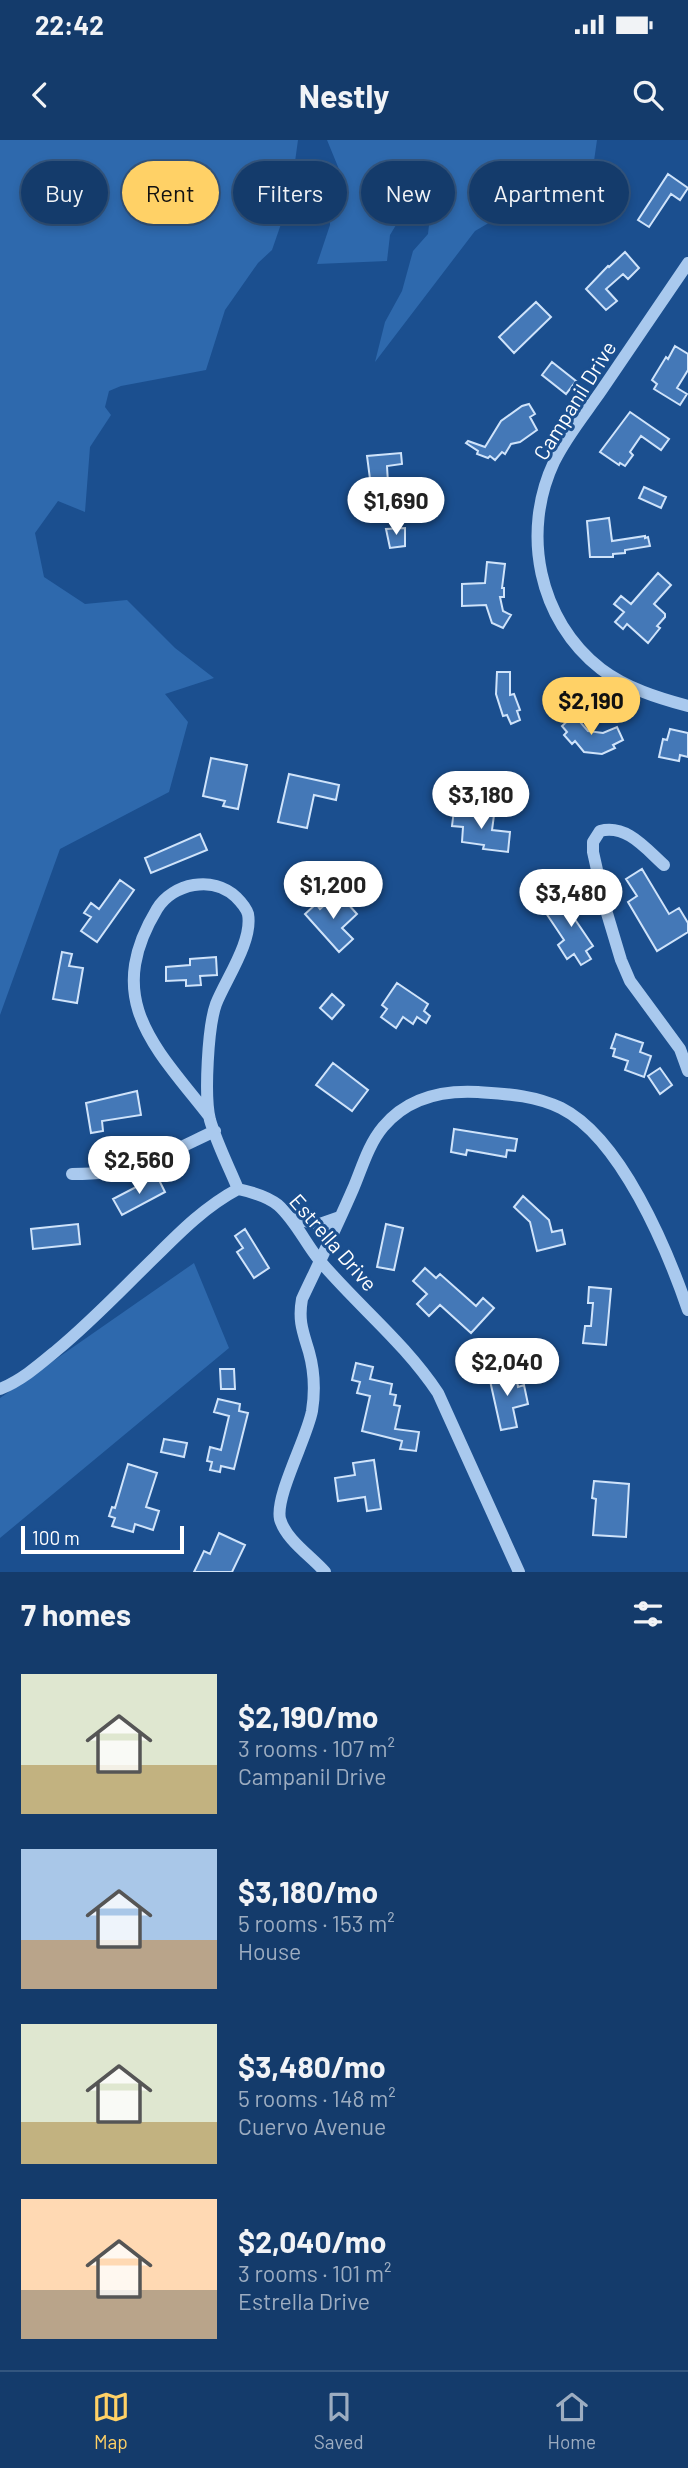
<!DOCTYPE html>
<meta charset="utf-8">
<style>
body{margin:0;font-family:Barlow,sans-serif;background:#214673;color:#f1f3f6;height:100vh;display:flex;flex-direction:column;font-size:26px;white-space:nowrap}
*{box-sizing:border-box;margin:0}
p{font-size:23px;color:#9dadc1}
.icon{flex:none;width:38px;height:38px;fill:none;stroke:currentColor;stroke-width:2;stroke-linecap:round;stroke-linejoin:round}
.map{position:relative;height:1432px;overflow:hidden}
.side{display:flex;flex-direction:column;background:#143b6b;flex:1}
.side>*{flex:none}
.banner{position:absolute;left:21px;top:21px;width:648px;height:63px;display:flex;gap:14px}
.scale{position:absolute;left:21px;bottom:18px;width:163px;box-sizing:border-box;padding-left:7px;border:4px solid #fff;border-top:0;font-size:19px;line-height:24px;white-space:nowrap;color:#fff;-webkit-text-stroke:5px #1b4f8f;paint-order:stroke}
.price{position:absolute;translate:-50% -60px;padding:0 16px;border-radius:24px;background:#fff;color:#222;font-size:23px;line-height:46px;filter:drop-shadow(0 2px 4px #0008)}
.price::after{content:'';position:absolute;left:50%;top:42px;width:21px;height:16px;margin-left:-10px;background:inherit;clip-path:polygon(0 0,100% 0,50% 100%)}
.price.active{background:#ffd166;color:#111}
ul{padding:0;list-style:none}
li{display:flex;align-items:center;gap:21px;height:175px;padding:0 21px}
li span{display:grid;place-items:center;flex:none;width:196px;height:140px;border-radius:0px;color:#555}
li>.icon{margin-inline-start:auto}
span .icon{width:84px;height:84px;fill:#fffc;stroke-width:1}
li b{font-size:30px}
h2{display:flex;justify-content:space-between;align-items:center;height:84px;padding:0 21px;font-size:30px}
.pill{padding:0 24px;border-radius:32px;background:#143b6b;box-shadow:0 4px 10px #0003,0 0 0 2px #33557e;font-size:24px;line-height:63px}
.pill.active{background:#ffd166;color:#111}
.status{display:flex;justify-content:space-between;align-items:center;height:49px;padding:0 35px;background:#143b6b;direction:ltr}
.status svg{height:19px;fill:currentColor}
header{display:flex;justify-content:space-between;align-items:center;height:91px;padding:0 21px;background:#143b6b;font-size:32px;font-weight:700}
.dock{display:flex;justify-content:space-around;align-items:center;height:98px;border-top:2px solid #33557e;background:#143b6b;font-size:19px;color:#9dadc1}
.dock a{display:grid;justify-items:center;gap:4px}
.dock .active{color:#ffd166}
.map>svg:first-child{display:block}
.green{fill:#2e69ad}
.building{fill:#4478b7;stroke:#cfe3fa;stroke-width:2}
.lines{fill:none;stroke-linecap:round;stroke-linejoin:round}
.minor{stroke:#a9c9ee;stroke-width:12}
.labels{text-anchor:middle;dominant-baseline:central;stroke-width:6;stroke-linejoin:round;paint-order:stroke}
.street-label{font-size:21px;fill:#fff;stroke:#1b4f8f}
</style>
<div class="status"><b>22:42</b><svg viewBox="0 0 49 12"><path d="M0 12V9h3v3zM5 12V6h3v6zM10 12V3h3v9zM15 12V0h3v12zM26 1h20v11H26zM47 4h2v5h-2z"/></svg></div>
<header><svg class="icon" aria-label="back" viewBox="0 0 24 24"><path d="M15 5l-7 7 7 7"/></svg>Nestly<svg class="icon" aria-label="search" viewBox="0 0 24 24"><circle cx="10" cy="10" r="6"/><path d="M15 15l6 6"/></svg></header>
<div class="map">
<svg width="688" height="1432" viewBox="0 0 688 1432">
<rect width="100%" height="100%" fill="#1b4f8f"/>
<!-- green -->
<path class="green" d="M0,0h298l-8,58 -18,52 -14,13 -33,47 -19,60 -85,16 -12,5 -4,16 6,8 -21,32 -5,65 -27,-11 -23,32 9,44 41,27 42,-4 48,48 39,30 -49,16 23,28 -19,70 -109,57 -60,166z
M327,0h270l-3,21 -119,70 -100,131 10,-40 17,-31 11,-40 15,-17 1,-9h-33l-6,10 -3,26 -70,3 13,-39 -1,-37 14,-9z
M194,1123l35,85 -229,190v-140z"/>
<!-- building -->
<path class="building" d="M668,34l20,14 -8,12 -9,-6 -22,33 -11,-7z
M625,112l14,16 -11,11 -5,-5 -17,15 11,12 -11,9 -20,-21 22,-23 1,1z
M536,162l15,15 -37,36 -15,-16z
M675,206l13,8v16l-11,18 10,6 -7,11 -26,-16 3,-5 -5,-4 14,-23 2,2z
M552,222l24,19 -10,13 -24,-19z
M529,264l6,10 -5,3 7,13 -17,12 -9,2 -6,10 -3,-2 -7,8 -5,-4 -2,2 -11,-4 1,-3 -12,-8 2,-2 17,6 16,-26 21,-15z
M630,272l39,27 -8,11 -20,-14 -11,16 3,3 -8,11 -5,-3 -1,2 -19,-13z
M401,313l1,11 -15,2 2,34 -16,2 -6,-46z
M644,347l22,10 -5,11 -22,-10z
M430,355l1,13 -26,3 -1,-13z
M609,378l3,23 33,-5v2l3,-1 2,9 -25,4v3l-12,1v3h-23l-3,-36z
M405,388v18l-15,2 -4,-19z
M487,422l18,2 -3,24h2v9h-4l3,14 8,4 -8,13 -11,-5 -6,-18 -24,1v-22l23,-1z
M658,433l13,12 -17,19 11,10v3l-8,9 3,2 -12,15 -21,-19 -4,5 -8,-7 9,-10 -10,-8 7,-8 10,8z
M497,532h13v23l4,-1 6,16 -3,1 3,9 -9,4 -4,-9 -4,1 -7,-22z
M574,575l14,16 15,2 14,-6 6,13 -10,5 2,3 -13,6 -18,-2 -9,-11 -3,3 -8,-9 3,-3 -5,-6z
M670,589l18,4v24l-8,-2 -1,6 -20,-4 4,-18 4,1z
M211,618l36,7 -9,44 -15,-3 2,-5 -22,-5z
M289,634l50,11 -3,15 -22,-5 -7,33 -29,-6z
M454,670l40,5 -2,15 18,2 -2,20 -25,-3 1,-4 -22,-3 1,-15 -11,-1z
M200,694l7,16 -56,23 -6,-15z
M642,729l27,45 10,-6 9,15v9l-31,19 -29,-49 9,-6 -11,-17z
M120,740l14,10 -37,52 -16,-11 10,-14 -7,-4 7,-10 8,6z
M577,752l7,11 -14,9 23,34 -7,5 5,8 -10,6 -7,-11 -7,5 -9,-14 6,-5 -18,-27z
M338,753l19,21 -15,14 11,11 -14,13 -34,-38 11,-10 4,5z
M62,812l10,2 -3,12 14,2 -6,35 -24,-4z
M216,817l1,18 -17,1 1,9 -15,1v-6l-20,1v-14l24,-2v-6z
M397,843l31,21 -4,7 6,5 -4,7 -9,-6 -4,7 -10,-7 -7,11 -15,-11 6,-8 -5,-4z
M332,854l12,11 -12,14 -12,-11z
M616,894l27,9 -3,9 11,4 -7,21 -19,-7 3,-9 -15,-5 2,-7 -4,-1z
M333,923l35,27 -16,21 -36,-26z
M660,928l12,17 -12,9 -12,-18z
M137,951l4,24 -39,6 1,10 -12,2 -5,-30z
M454,989l63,10 -2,12 -8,-1 -1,7 -39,-7 -1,5 -15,-3z
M157,1036l8,16 -43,23 -9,-16z
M523,1056l26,24 3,12 10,-2 3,14 -28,7 -7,-29 -16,-15z
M78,1084l2,20 -47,5 -2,-20z
M386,1084l17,4 -9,42 -17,-3z
M245,1089l24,39 -15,10 -17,-26 6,-4 -8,-12z
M425,1128l11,10 4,-4 36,32 7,-8 11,10 -23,25 -31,-28 -11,11 -12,-12 10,-10 -14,-13z
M589,1147l22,2 -5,56 -23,-2 2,-17h6l2,-23h-5z
M356,1223l17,4 -3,12 22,5 -2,10 6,1 -2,10 6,1 -5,23 24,3 -3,19 -16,-2 2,-8 -40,-10 8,-35 -13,-3 3,-11 -8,-2z
M220,1229h14l1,20h-14z
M515,1231l3,16 6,-2 4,19 -15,4 4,19 -16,3 -12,-54z
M218,1259l22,5 -1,7 9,2 -14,56 -13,-3 -1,6 -10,-2 2,-8 -5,-1 3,-14 11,3 8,-34 -15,-4z
M164,1299l23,4 -3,14 -23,-5z
M374,1320l7,49 -14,2 -2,-14 -27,4 -3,-23 20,-3 -2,-12z
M128,1324l29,9 -11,34 13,4 -6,19 -18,-6 -2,8 -21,-6 3,-8 -6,-2 3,-9 3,1z
M594,1341l35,3 -3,53 -33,-2 3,-36 -4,-1z
M219,1393l26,12 -13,27h-38l10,-21 6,3z"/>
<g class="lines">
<!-- minor -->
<path class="minor" d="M688,123c-29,43 -58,85 -87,128 -16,23 -35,46 -47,71 -33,70 -16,158 47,207 25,19 57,29 87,37
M664,725c-18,-16 -37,-41 -64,-34l-7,11v10l13,58 15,50 9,21 50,68 8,22
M209,976c-54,-69 -107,-116 -52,-207 16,-26 56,-34 79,-12 5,5 10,10 12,17 5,27 -22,65 -32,90 -8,22 -12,93 -6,116 7,24 19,47 28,69
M72,1034c11,0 22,0 33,-2 39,-4 75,-25 110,-41
M290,1078l30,6 20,-7
M0,1249c22,-9 39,-24 57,-39 35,-29 66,-62 98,-93 26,-26 51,-51 83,-68 14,3 29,7 40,16 18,16 27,38 42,56 39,46 84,81 118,132l81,179
M325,1432c-14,-16 -39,-32 -45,-53 -5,-23 27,-81 32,-108 3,-19 2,-41 -3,-59 -6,-20 -11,-31 -7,-53 17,-36 35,-73 51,-110 9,-21 15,-44 30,-62 24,-29 59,-37 95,-35 29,2 56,3 83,16 60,30 106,141 127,202"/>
</g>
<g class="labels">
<!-- street labels -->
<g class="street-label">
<text transform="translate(574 260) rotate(-58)">Campanil Drive</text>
<text transform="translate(334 1102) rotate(49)">Estrella Drive</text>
</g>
</g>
</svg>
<div class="scale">100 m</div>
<b class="price" style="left:396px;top:397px">$1,690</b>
<b class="price active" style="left:591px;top:597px">$2,190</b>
<b class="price" style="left:481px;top:691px">$3,180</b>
<b class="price" style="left:333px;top:781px">$1,200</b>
<b class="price" style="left:571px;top:789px">$3,480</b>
<b class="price" style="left:139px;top:1056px">$2,560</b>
<b class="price" style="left:507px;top:1258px">$2,040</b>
<div class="banner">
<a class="pill">Buy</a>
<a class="pill active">Rent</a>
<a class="pill">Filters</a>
<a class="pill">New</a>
<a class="pill">Apartment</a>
</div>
</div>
<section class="side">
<h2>7 homes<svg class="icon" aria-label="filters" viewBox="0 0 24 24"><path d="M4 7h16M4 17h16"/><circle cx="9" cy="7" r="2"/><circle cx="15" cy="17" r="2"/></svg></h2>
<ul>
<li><span style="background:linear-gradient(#dfe7d0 65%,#c2b280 0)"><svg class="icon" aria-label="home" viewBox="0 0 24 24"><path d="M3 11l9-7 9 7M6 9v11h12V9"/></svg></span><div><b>$2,190/mo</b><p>3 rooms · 107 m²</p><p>Campanil Drive</p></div></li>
<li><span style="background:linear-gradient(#a9c7e8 65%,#b9a48a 0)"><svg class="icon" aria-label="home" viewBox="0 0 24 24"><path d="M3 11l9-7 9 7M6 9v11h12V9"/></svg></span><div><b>$3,180/mo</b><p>5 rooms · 153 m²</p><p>House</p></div></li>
<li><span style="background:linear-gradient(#dfe7d0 70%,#c2b280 0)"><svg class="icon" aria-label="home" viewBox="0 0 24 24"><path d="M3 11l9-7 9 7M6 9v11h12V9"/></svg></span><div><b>$3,480/mo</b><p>5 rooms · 148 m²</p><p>Cuervo Avenue</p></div></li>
<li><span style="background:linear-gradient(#ffd9b3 65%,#b9a48a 0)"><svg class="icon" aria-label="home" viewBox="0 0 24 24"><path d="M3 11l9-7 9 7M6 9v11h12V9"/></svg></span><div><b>$2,040/mo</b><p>3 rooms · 101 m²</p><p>Estrella Drive</p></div></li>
</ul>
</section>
<nav class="dock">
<a class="active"><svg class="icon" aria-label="map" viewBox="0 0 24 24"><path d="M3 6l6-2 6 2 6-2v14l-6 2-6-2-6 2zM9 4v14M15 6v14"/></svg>Map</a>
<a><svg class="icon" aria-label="saved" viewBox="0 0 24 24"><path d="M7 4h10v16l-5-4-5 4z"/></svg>Saved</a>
<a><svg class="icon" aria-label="home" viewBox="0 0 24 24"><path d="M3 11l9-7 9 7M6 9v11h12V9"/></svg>Home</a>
</nav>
